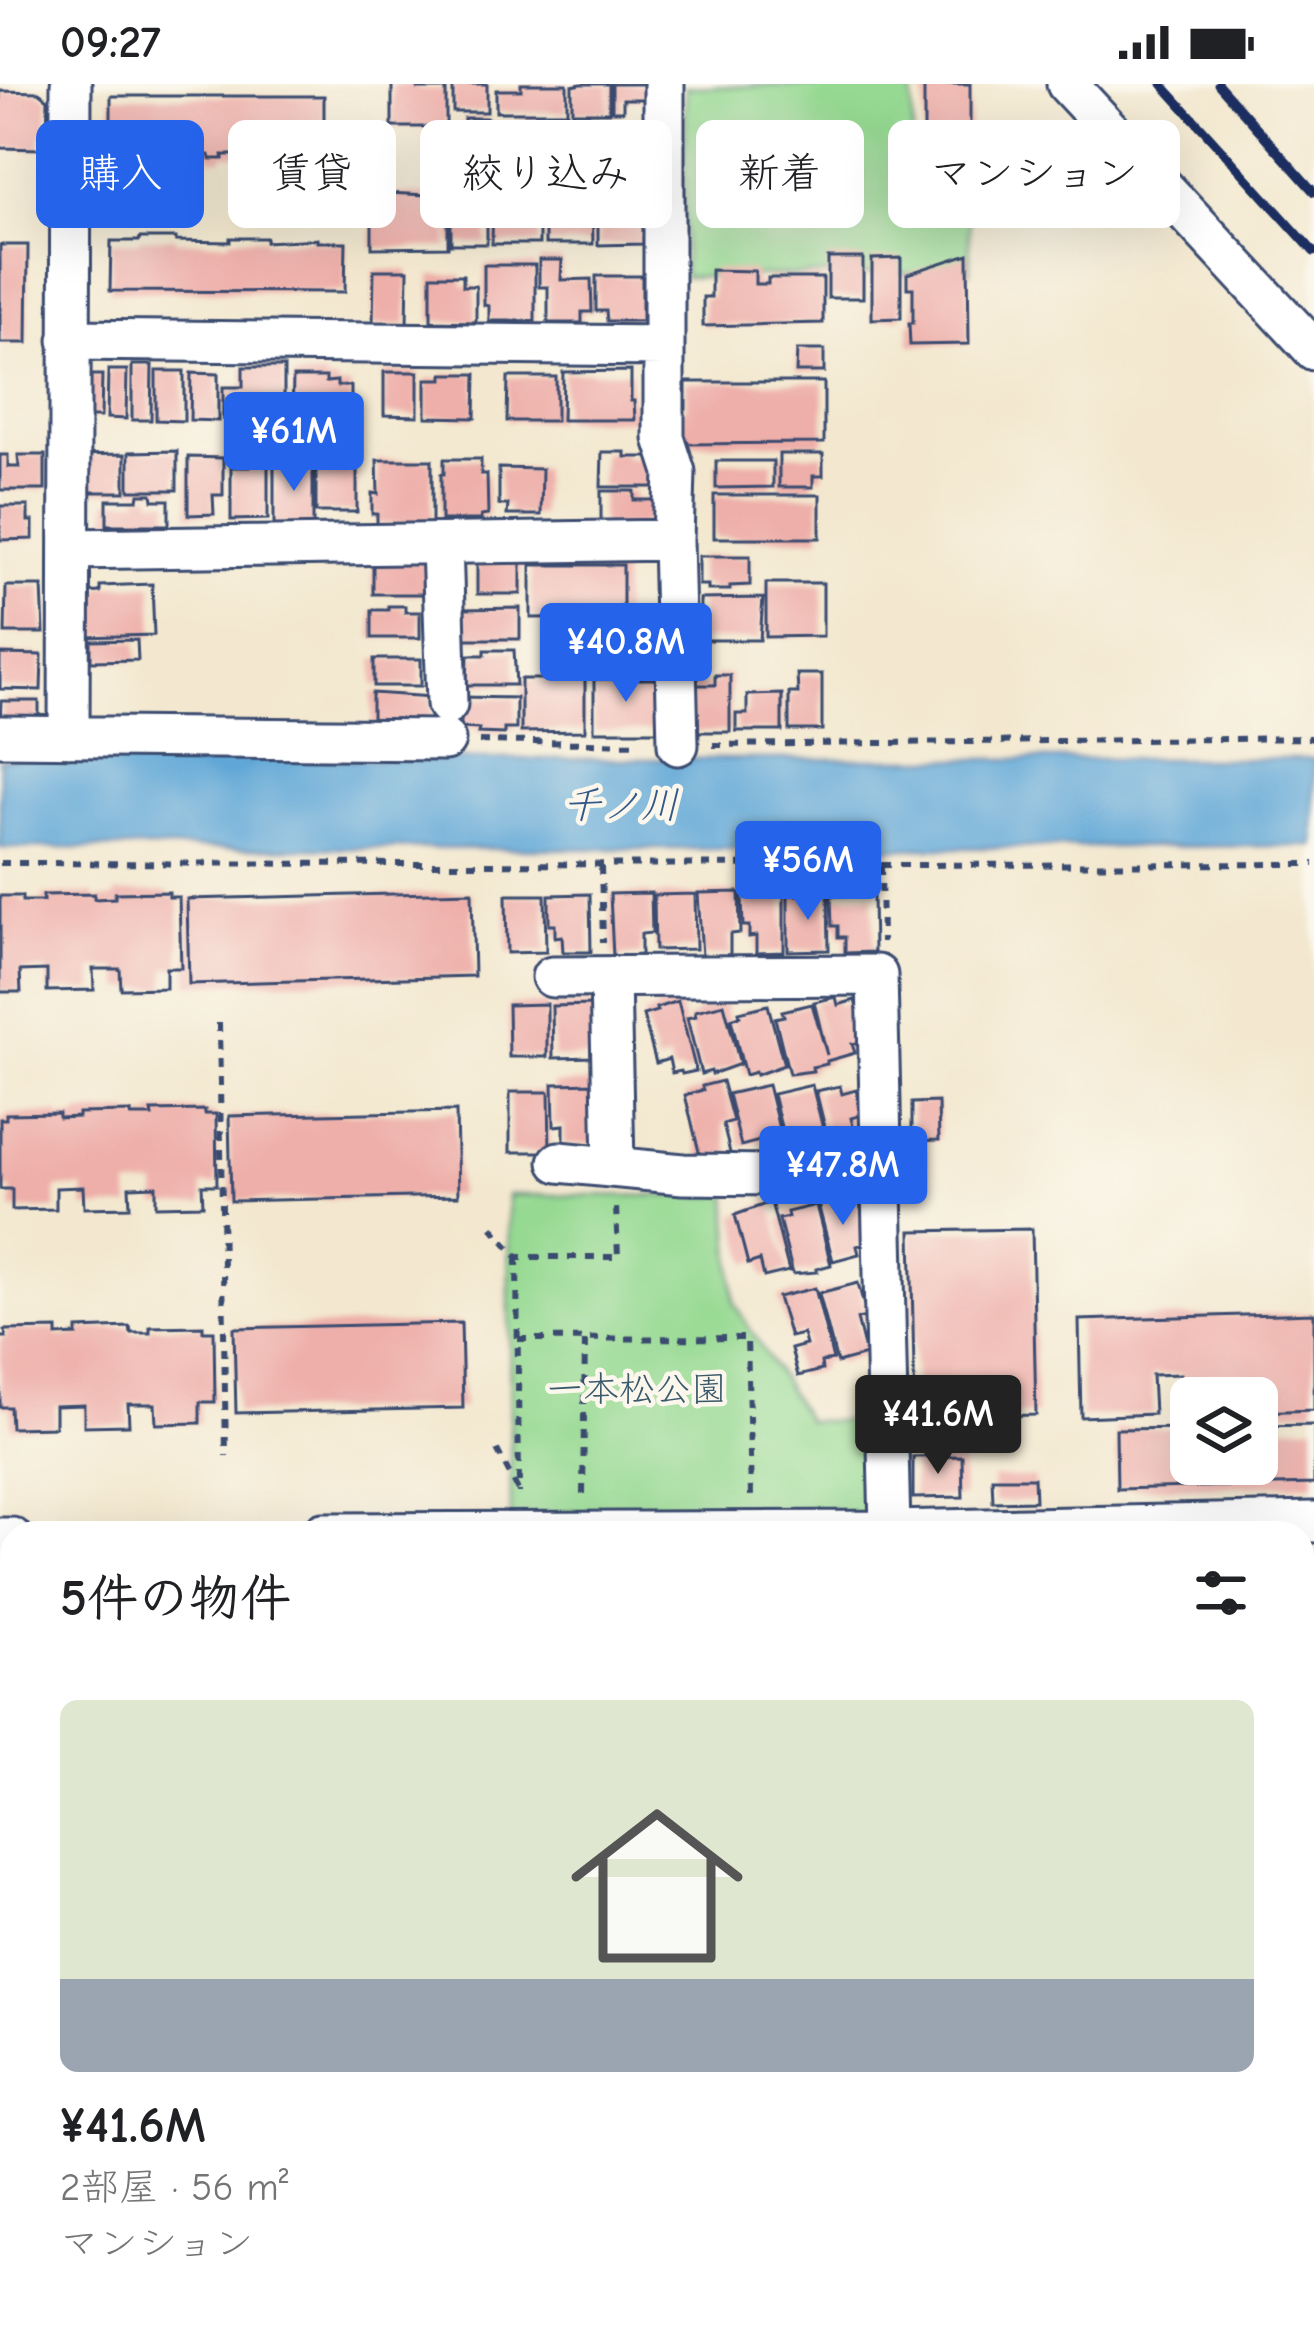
<!DOCTYPE html>
<html lang="ja">
<meta charset="utf-8">
<style>
body{margin:0;font-family:"Comic Neue","Klee One",sans-serif;background:#f2f2f2;color:#202124;height:100vh;display:flex;flex-direction:column;font-size:45px;white-space:nowrap}
*{box-sizing:border-box;margin:0}
p{font-size:39px;color:#757577}
.icon{flex:none;width:66px;height:66px;fill:none;stroke:currentColor;stroke-width:2;stroke-linecap:round;stroke-linejoin:round}
.map{position:relative;flex:1;overflow:hidden}
.details{position:absolute;left:0px;top:1437px;width:1314px;height:807px;display:flex;flex-direction:column;background:#fff;border-radius:36px 36px 0 0;box-shadow:0 12px 48px #0002}
.details>*{flex:none}
.banner{position:absolute;left:36px;top:36px;width:1242px;height:108px;display:flex;gap:24px}
.controls{position:absolute;left:1170px;top:1293px;display:grid;gap:24px}
.controls a{display:grid;place-items:center;width:108px;height:108px;border-radius:18px;background:#fff;box-shadow:0 12px 48px #0002;font-size:60px}
.price{position:absolute;translate:-50% -102px;padding:0 27px;border-radius:12px;background:#2563eb;color:#fff;font-size:39px;line-height:78px;filter:drop-shadow(0 3px 6px #0008)}
.price::after{content:'';position:absolute;left:50%;top:72px;width:36px;height:27px;margin-left:-18px;background:inherit;clip-path:polygon(0 0,100% 0,50% 100%)}
.price.selected{background:#222;color:#fff}
ul{padding:0;list-style:none}
li{display:grid;align-content:center;gap:24px;height:636px;padding:0 60px}
li span{display:grid;place-items:center;height:372px;border-radius:18px;color:#555}
li>.icon{margin-inline-start:auto}
span .icon{width:216px;height:216px;fill:#fffc;stroke-width:1}
li b{font-size:51px}
h2{display:flex;justify-content:space-between;align-items:center;height:144px;padding:0 60px;font-size:51px}
.pill{padding:0 42px;border-radius:18px;background:#fff;box-shadow:0 12px 48px #0002;font-size:42px;line-height:108px}
.pill.selected{background:#2563eb;color:#fff}
.status{display:flex;justify-content:space-between;align-items:center;height:84px;padding:0 60px;background:#fff;direction:ltr}
.status svg{height:33px;fill:currentColor}
.map>svg:first-child{display:block}
.green{fill:#95d992;stroke:#588478;stroke-width:3}
.water{fill:#61a7d7;stroke:#3e6b9a;stroke-width:3}
.building{fill:#eeaea9}
.lines{fill:none;stroke-linecap:round;stroke-linejoin:round}
.minor-casing{stroke:#3b4b6f;stroke-width:45}
.path{stroke:#3b4b6f;stroke-width:6;stroke-dasharray:9 9;stroke-linecap:butt}
.minor{stroke:#fff;stroke-width:39}
.rail{stroke:#1b2f5e;stroke-width:9}
.labels{text-anchor:middle;dominant-baseline:central;stroke-width:9;stroke-linejoin:round;paint-order:stroke}
.park-label{font-size:36px;fill:#3a5a6b;stroke:#fbf7ec}
.water-label{font-size:39px;font-style:italic;fill:#345988;stroke:#fbf7ec}
</style>
<div class="status"><b>09:27</b><svg viewBox="0 0 49 12"><path d="M0 12V9h3v3zM5 12V6h3v6zM10 12V3h3v9zM15 12V0h3v12zM26 1h20v11H26zM47 4h2v5h-2z"/></svg></div>
<div class="map">
<svg width="1314" height="2242" viewBox="0 0 1314 2242">
<rect width="100%" height="100%" fill="#fbf7ec"/>
<filter id="ink" filterUnits="userSpaceOnUse"><feTurbulence type="fractalNoise" baseFrequency=".00833" numOctaves="2"/><feDisplacementMap in="SourceGraphic" scale="24" xChannelSelector="R" yChannelSelector="G"/><feConvolveMatrix kernelMatrix="1 2 1 2 8 2 1 2 1" color-interpolation-filters="sRGB"/></filter>
<filter id="wash" filterUnits="userSpaceOnUse"><feTurbulence type="fractalNoise" baseFrequency=".004" numOctaves="4" result="noise"/><feDisplacementMap in="SourceGraphic" scale="48" xChannelSelector="R" yChannelSelector="G"/><feGaussianBlur stdDeviation="2.7" result="paint"/><feColorMatrix in="noise" values="0 0 0 0 0 0 0 0 0 0 0 0 0 0 0 0 0 1.4 0 .05"/><feComposite in="paint" operator="in"/></filter>
<g filter="url(#wash)">
<rect width="100%" height="100%" fill="#f3e8cf"/>
<!-- green -->
<path class="green" d="M912,0l2,104h54l2,84 -286,5 2,-190z
M508,1111l220,1 6,107 73,118h61l3,102 -360,-2z"/>
<!-- water -->
<path class="water" d="M0,675h1314v87l-570,3 -744,-1z"/>
<g id="blocks">
<!-- building -->
<path class="building" d="M392,0h26v5h28v38h-54z
M453,0h34v28h-34z
M521,0h46v28h-71v-22h25z
M581,0h28v28h-37v-26z
M612,0h38l1,15h-28v12h-11z
M924,0h46v69h-46z
M0,7l39,1 9,7 -1,34 -6,1v15l-41,-1z
M111,12h213v59h-18v4h-15l1,-4h-33l1,4h-14v-4h-23v4h-13l-1,-4h-30v3h-14v-4h-22v4h-14l-1,-4h-17z
M557,32h40l-1,49 -51,-4v-25h11z
M464,34h23v48h-34v-37h11z
M522,34h15v26h-11v20h-26v-13h-6v-23h28z
M599,34h17v4h31l-2,38 -44,6z
M386,109l62,3v51l-76,1v-52l14,-1z
M620,109h13l1,3 11,6 -2,42 -45,1v-32l11,-1 -1,-13h12z
M451,110l36,3v47h-36z
M493,113h15v20h15v-20l16,1v46h-47z
M592,116l1,44h-48v-23h11v-20z
M140,154h36v3l54,1v-4h36v4l51,-3v3h29l-1,50 -235,-1 1,-50h28z
M0,161h28l-1,98h-27z
M968,170l1,90 -59,1 -1,-22h4v-35h-6v-14z
M828,174h35v40h-35z
M901,174v60l-29,1v-60z
M539,176h23l-1,20 30,-1 1,33h-10v11h-34v-36h-9z
M484,181h51v56h-46v-15l-5,-1z
M374,186h34l-1,55h-34z
M711,186l44,1v13h13v-6h55v45l-120,3v-29h8z
M431,191h32v11h13v36l-45,-1z
M596,192h46v45h-35l-1,-10h-10z
M797,266h27v22h-28z
M132,281h20l-1,55h-19z
M243,283h41v51l-61,1v-32h20z
M108,286h19l-1,49 -19,-1z
M156,287h28v50l-28,-1z
M631,287v30h3l1,19h-73l1,-48z
M384,288h34v44l-34,-1z
M191,289l27,1v47l-28,-1z
M443,290h33l-1,44 -49,-1v-38h17z
M85,291h17l-1,42h-23z
M293,293h33v5l11,-1v5h14v34h-59z
M508,293h48v44h-49z
M686,298h138v61l-143,1v-35h5z
M177,367v39h-48v-38z
M602,368h23v5h29l6,30h-59z
M125,370v38h-51l3,-37z
M779,370h44v22h-10v11h-34z
M0,371h8v12h11l-1,-12h27v35h-45z
M188,373l35,1v37h-10l1,19 -26,1z
M316,373h41v55h-41z
M313,375v69h-39v-68z
M444,375h37v15h6l1,41 -7,1v4h-40v-46h3z
M377,376h55v64h-55v-10h-5v-21l6,1z
M251,377h17v58l-37,1v-53h19z
M716,377h57v26l-57,1z
M499,384l43,1 -1,46h-34l1,-10h-9z
M601,407h33v9h24v20h-14v8h-43z
M139,410h13l1,6h16v25h-62v-25h31z
M714,411h106v43h-106z
M0,422h28v15h5v18l-33,1z
M699,472h51v29l-20,1v4h-22v-5h-9z
M373,477h63l-11,33h-52z
M477,478h44v32h-44z
M531,481h92v52l-92,1z
M766,499h57v53l-57,1z
M152,500l2,51 -70,2 -2,-44 18,-1v-6z
M6,502h36l2,47h-39z
M763,514l-3,42h-60v-41z
M388,522h17v6h15v26h-48v-28h16z
M520,524v31h-57v-30z
M137,556l1,20 -47,1v-20z
M485,566h29l2,35h-49l1,-30h17z
M0,570l42,1 -1,35 -41,-1z
M374,575h47v27h-47z
M797,590h25v56h-33v-37h9z
M715,591h15v57h-41v-47h26z
M521,595h64v52l-64,1z
M594,595h63v52h-63z
M372,609l60,4v36l-60,-1z
M782,610v37h-46v-17h11v-19z
M461,613l55,1v31h-12v5l-26,-1 1,-4 -18,-1z
M1,617h38v28h-39z
M169,808v5h10l2,71h-15v20l-45,1 -1,-20h-27l1,21 -47,1v-21l-27,1 1,21h-21v-96h22v5h21v-6l51,-1v5l21,-1v-5z
M472,808l2,84 -285,8 -2,-85z
M739,808l1,41 -10,1v21l-28,1 -4,-63z
M651,809l1,40 -11,1v21l-28,2 -3,-63z
M590,810l1,58h-28l-1,-16 -7,1v-12h-6v-30z
M695,810l1,55 -41,1 -1,-55z
M506,811h39l1,57 -39,1z
M742,811h42v57l-28,1v-17l-7,1v-11h-6z
M788,811h40l1,55 -41,1z
M873,811l1,57 -29,1v-16h-7v-11h-6l-1,-30z
M836,913l2,8 17,-5 7,30v12l-10,2 3,9 -28,8v3l-15,3 1,4 -24,3 -14,-56 9,-2 -2,-5 30,-7 15,51 -13,-53z
M678,917l18,70 -14,3 -1,-3 -9,2 -3,-14 -13,4 -13,-48 14,-4 -1,-3z
M547,920v53h-38l-1,-52z
M724,920l16,60 -28,10 -1,-3 -10,3 -14,-56 9,-2 -1,-5z
M595,921l2,52 -44,1 -1,-52z
M768,921l16,60 -28,10 -1,-3 -10,3 -14,-56 9,-3 -1,-4z
M722,997l11,40 -10,3 7,29 -29,7 -16,-65 18,-5 -1,-4z
M597,999l1,61h-34v-19l-10,1 -1,-42z
M768,1001l11,44 -14,3 2,7 -26,7 -13,-52z
M812,1001l11,44 -13,3 4,17 -26,6 -15,-61z
M840,1002l2,8 14,-4 6,25 -11,3 9,36 -27,6 -17,-69z
M510,1008h39l1,60h-40z
M938,1018l1,38 -27,1v-38z
M205,1026v4h11l1,71h-15l1,20 -47,1v-20l-27,1 1,20 -46,1 -1,-21 -27,1v21l-44,1v-21h-12v-70h6v-5l53,-1v5l19,-1v-4l53,-1v4h21l-1,-5z
M456,1027l2,85 -227,5 -2,-85z
M927,1066l1,41 -29,1v-41z
M840,1114l2,7 17,-4 8,30 -1,12 -9,3 2,8 -26,7 -15,-57z
M771,1118l18,69 -25,6 -4,-17 -12,4 -13,-49z
M816,1121l15,60 -15,4 1,3 -24,2 -14,-55 9,-2 -1,-5z
M1032,1145l4,186 -121,3 -4,-187z
M858,1199l9,34 -10,2 9,36 -29,8 -18,-70z
M815,1204l18,72 -12,2 1,8 -24,6 -7,-27 15,-4 -3,-11 -13,3 -12,-40z
M1314,1229v97l-57,2v-14h-66v16h-8l-2,-40 -29,1 2,39 -73,3 -2,-97z
M461,1239l2,85 -227,5 -2,-85z
M203,1242v5h11l1,71h-15v21l-44,1 -1,-20h-27l1,21 -45,1v-21l-29,1v21l-44,1 -1,-21h-10v-70h6l-1,-7 52,-1v7l20,-1v-6l53,-2 1,6h19v-6z
M1314,1341v59l-197,5 -1,-60 75,-1v36h66v-38z
M962,1372l1,41 -50,1v-41z
M992,1394h42l1,23 -42,1z
M12,1503v63h-12v-62z
M0,1643h12v40h-12z
M12,1711v41h-12v-40z
M0,1779h12v84l-12,1z
M1302,1911h12v276l-12,1z
M0,2016h12v47h-12z
M0,2193h12v35h-12z"/>
</g>
</g>
<g filter="url(#ink)">
<use href="#blocks" fill-opacity="0" stroke="#3b4b6f" stroke-width="3"/>
<g class="lines">
<!-- minor casing -->
<g class="minor-casing">
<path id="minor" d="M664,0v354l11,34 -2,68 5,205
M1067,0l247,266
M508,94l156,-2
M69,256l595,6
M442,460l5,160
M70,465l603,-9
M0,652l445,4
M69,653l2,-653
M552,893l325,-2 13,556
M610,893l4,189
M559,1078l124,12 197,2
M323,1449l567,-2 424,-9
M0,1454h12
M0,1933h12
M0,2090h12
M333,2232v10
M400,2232v10
M1005,2242l309,-5"/>
</g>
<!-- path -->
<path class="path" d="M479,657l161,3
M713,661l601,-7
M0,779l881,2 1,77
M881,781l433,-1
M601,782l2,76
M219,939l7,433
M492,1143l25,30h101l-2,-51
M517,1173l2,236
M518,1255l229,-1 4,158
M497,1366l21,40
M583,1410l2,-156"/>
<!-- minor -->
<use href="#minor" class="minor"/>
<!-- rail -->
<path class="rail" d="M1162,0l152,168
M1218,0l96,108"/>
</g>
</g>
<g class="labels">
<!-- park labels -->
<g class="park-label">
<text x="637" y="1305">一本松公園</text>
</g>
<!-- water labels -->
<g class="water-label">
<text x="621" y="721">千ノ川</text>
</g>
</g>
</svg>
<div class="controls">
<a><svg class="icon" aria-label="layers" viewBox="0 0 24 24"><path d="M12 4l9 5-9 5-9-5zM3 14l9 5 9-5"/></svg></a>
</div>
<b class="price" style="left:294px;top:410px">¥61M</b>
<b class="price" style="left:626px;top:621px">¥40.8M</b>
<b class="price" style="left:808px;top:839px">¥56M</b>
<b class="price" style="left:843px;top:1144px">¥47.8M</b>
<b class="price selected" style="left:938px;top:1393px">¥41.6M</b>
<div class="banner">
<a class="pill selected">購入</a>
<a class="pill">賃貸</a>
<a class="pill">絞り込み</a>
<a class="pill">新着</a>
<a class="pill">マンション</a>
</div>
<section class="details">
<h2>5件の物件<svg class="icon" aria-label="filters" viewBox="0 0 24 24"><path d="M4 7h16M4 17h16"/><circle cx="9" cy="7" r="2"/><circle cx="15" cy="17" r="2"/></svg></h2>
<ul>
<li><span style="background:linear-gradient(#dfe7d0 75%,#9aa5b1 0)"><svg class="icon" aria-label="home" viewBox="0 0 24 24"><path d="M3 11l9-7 9 7M6 9v11h12V9"/></svg></span><div><b>¥41.6M</b><p>2部屋 · 56 m²</p><p>マンション</p></div></li>
</ul>
</section>
</div>
